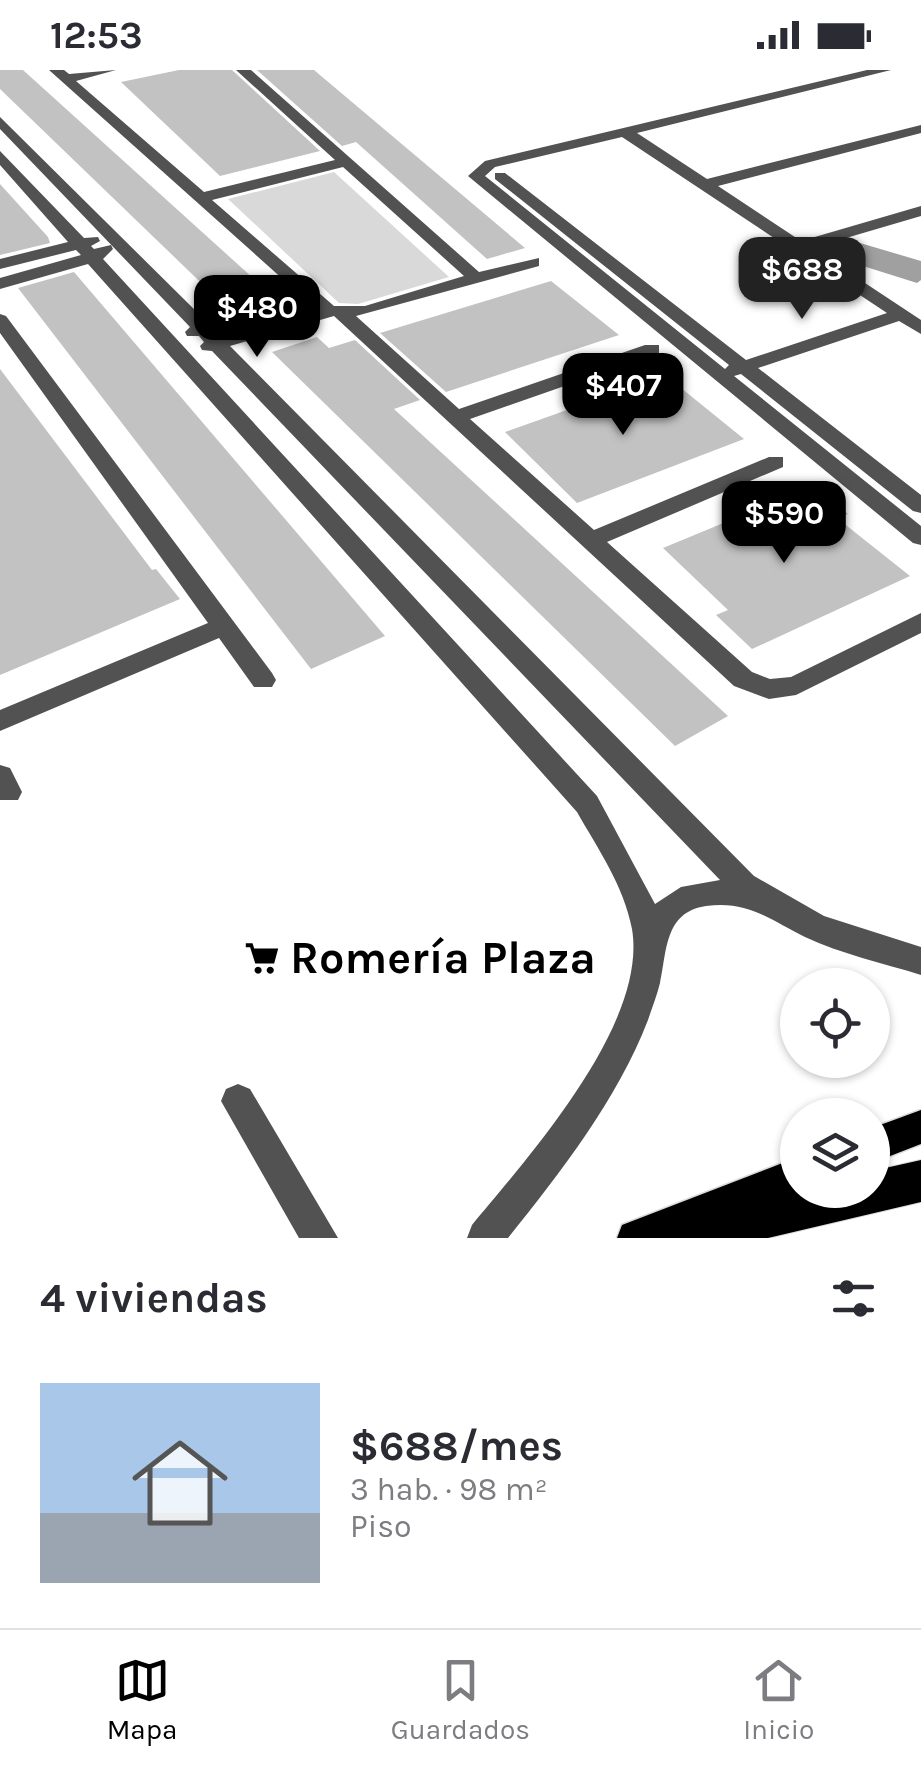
<!DOCTYPE html>
<html lang="es">
<meta charset="utf-8">
<style>
body{margin:0;font-family:Karla,sans-serif;background:#f2f2f3;color:#2b2b33;height:100vh;display:flex;flex-direction:column;font-size:38px;white-space:nowrap}
*{box-sizing:border-box;margin:0}
p{font-size:32px;color:#7c7c81}
.icon{flex:none;width:55px;height:55px;fill:none;stroke:currentColor;stroke-width:2;stroke-linecap:round;stroke-linejoin:round}
.map{position:relative;height:1168px;overflow:hidden}
.sheet{display:flex;flex-direction:column;background:#fff;flex:1}
.sheet>*{flex:none}
.fabs{position:absolute;left:780px;top:898px;display:grid;gap:20px}
.fabs a{display:grid;place-items:center;width:110px;height:110px;border-radius:50%;background:#fff;box-shadow:0 2px 8px #0004;font-size:50px}
.price{position:absolute;translate:-50% -85px;padding:0 22px;border-radius:20px;background:#000;color:#fff;font-size:32px;line-height:65px;filter:drop-shadow(0 2px 5px #0008)}
.price::after{content:'';position:absolute;left:50%;top:60px;width:30px;height:22px;margin-left:-15px;background:inherit;clip-path:polygon(0 0,100% 0,50% 100%)}
.price.current{background:#222;color:#fff}
ul{padding:0;list-style:none}
li{display:flex;align-items:center;gap:30px;height:250px;padding:0 40px}
li+li{border-top:2px solid #e1e1e2}
li span{display:grid;place-items:center;flex:none;width:280px;height:200px;border-radius:0px;color:#555}
li>.icon{margin-inline-start:auto}
span .icon{width:120px;height:120px;fill:#fffc;stroke-width:1}
li b{font-size:42px}
h2{display:flex;justify-content:space-between;align-items:center;height:120px;padding:0 40px;font-size:42px}
.status{display:flex;justify-content:space-between;align-items:center;height:70px;padding:0 50px;background:#fff;direction:ltr}
.status svg{height:28px;fill:currentColor}
.dock{display:flex;justify-content:space-around;align-items:center;height:140px;border-top:2px solid #e1e1e2;background:#fff;font-size:28px;color:#7c7c81}
.dock a{display:grid;justify-items:center;gap:5px}
.dock .current{color:#000}
.map>svg:first-child{display:block}
.green{fill:#d9d9d9}
.water{fill:#a0a0a0}
.building{fill:#c2c2c2}
.lines{fill:none;stroke-linecap:round;stroke-linejoin:round}
.major-casing{stroke:#dbdbdb;stroke-width:3}
.highway-casing{stroke:#dbdbdb;stroke-width:2}
.minor{fill:#525252;fill-rule:evenodd}
.major{fill:#000;fill-rule:evenodd}
.highway{fill:#000;fill-rule:evenodd}
.labels{text-anchor:middle;dominant-baseline:central;stroke-width:8;stroke-linejoin:round;paint-order:stroke}
.near-poi-label{font-size:45px;font-weight:bold;fill:#000;stroke:#fff;text-anchor:start}
</style>
<div class="status"><b>12:53</b><svg viewBox="0 0 49 12"><path d="M0 12V9h3v3zM5 12V6h3v6zM10 12V3h3v9zM15 12V0h3v12zM26 1h20v11H26zM47 4h2v5h-2z"/></svg></div>
<div class="map">
<svg width="921" height="1168" viewBox="0 0 921 1168">
<rect width="100%" height="100%" fill="#fff"/>
<!-- green -->
<path class="green" d="M334,102l115,105 -91,27 -19,-1 -111,-104z"/>
<!-- water -->
<path class="water" d="M860,173l61,18v19l-4,3 -73,-23z"/>
<!-- building -->
<path class="building" d="M0,0h23l241,218 -43,14 -221,-213z
M179,0h53l88,81 -100,25 -99,-94z
M257,0h57l211,178 -38,11 -131,-117 -14,4z
M0,114l48,53 2,6 -50,12z
M74,202l311,364 -74,33 -293,-381z
M551,211l68,54 -173,57 -66,-59z
M317,267l12,11 26,-8 65,60 -26,9 334,307 -53,30 -403,-394z
M0,299l152,201 4,-1 24,30 -180,76z
M665,305l79,64 -167,64 -72,-71z
M813,416l35,28 -11,4 73,58 -158,73 -36,-34 12,-5 -65,-62z"/>
<g class="lines">
<!-- major casing -->
<g class="major-casing">
<path id="major" d="M921,1040v34l-49,19v-35z
M798,1087v33h7l-123,48h-65l5,-13z"/>
</g>
<!-- highway casing -->
<g class="highway-casing">
<path id="highway" d="M921,1090v42l-153,36h-117l6,-16 16,-6 125,-28 74,2v-19z"/>
</g>
<!-- minor -->
<path class="minor" d="M49,0h15l5,4 47,-4 -40,11 128,111 131,-32 -99,-90h15l228,202 60,-14v8l-183,50 103,93 186,-64h14v8l-189,66 124,111 175,-73h14v10l-176,75 145,130 18,7 21,-2 130,-64v20l-125,62 -27,4 -35,-13 -400,-370 -104,30 524,530 70,40 97,31v28c-38,-12 -80,-21 -116,-38 -35,-17 -57,-37 -99,-31 -42,6 -39,46 -46,77 -3,12 -8,25 -12,37 -31,80 -87,152 -140,218h-41l5,-13c57,-69 176,-201 160,-296 -8,-43 -34,-80 -55,-117l-489,-548 -88,25v-11l81,-23 -5,-5 -76,19v-10l68,-17 -68,-77v-14l84,87 14,-1 2,4 -9,5 3,3 17,-4 2,4 -10,10 494,537 58,108 26,-17 39,-7 -508,-529 -10,-1 -2,-4 4,-4 -5,-6h-12l-2,-4 5,-5 -190,-198v-12l206,204 89,-31zM343,97l121,109 -99,30h-31l-122,-106zM304,229l12,10 -95,28 -6,-6z
M867,0h24l-254,63 70,46 214,-54v8l-203,53 83,55 120,-35v10l-109,32 109,72v14l-22,-13 -141,47 163,127v18l-8,-2 -172,-137 -7,2 187,150v19l-8,-2 -445,-367 17,-15zM622,67l265,176 -141,47 -241,-187h-10v6l234,186 -4,4 -240,-193 10,-9z
M0,244l6,2 266,357 4,7 -4,7h-18l-35,-49 -219,93v-21l208,-87 -208,-290z
M0,695l10,3 12,24 -4,8h-18z
M238,1014l12,5 88,149h-39l-78,-137 5,-12z"/>
<!-- major -->
<use href="#major" class="major"/>
<!-- highway -->
<use href="#highway" class="highway"/>
</g>
<!-- icons -->
<defs>
<g id="supermarket-bare" transform="scale(2.7)"><path d="M-6-5.5h2.5l.6 2H6L4.5 2H-2.5L-4.4-4H-6ZM-1.5 3.2a1.3 1.3 0 1 0 .1 0ZM3 3.2a1.3 1.3 0 1 0 .1 0Z" fill="#000" stroke="#fff" stroke-width="2.5" paint-order="stroke"/></g>
</defs>
<g fill-rule="evenodd">
<use href="#supermarket-bare" x="262" y="888"/>
</g>
<g class="labels">
<!-- near-poi labels -->
<g class="near-poi-label">
<text x="290" y="888">Romería Plaza</text>
</g>
</g>
</svg>
<div class="fabs">
<a><svg class="icon" aria-label="locate" viewBox="0 0 24 24"><circle cx="12" cy="12" r="6"/><path d="M12 2v4M12 18v4M2 12h4M18 12h4"/></svg></a>
<a><svg class="icon" aria-label="layers" viewBox="0 0 24 24"><path d="M12 4l9 5-9 5-9-5zM3 14l9 5 9-5"/></svg></a>
</div>
<b class="price current" style="left:802px;top:252px">$688</b>
<b class="price" style="left:257px;top:290px">$480</b>
<b class="price" style="left:623px;top:368px">$407</b>
<b class="price" style="left:784px;top:496px">$590</b>
</div>
<section class="sheet">
<h2>4 viviendas<svg class="icon" aria-label="filters" viewBox="0 0 24 24"><path d="M4 7h16M4 17h16"/><circle cx="9" cy="7" r="2"/><circle cx="15" cy="17" r="2"/></svg></h2>
<ul>
<li><span style="background:linear-gradient(#a9c7e8 65%,#9aa5b1 0)"><svg class="icon" aria-label="home" viewBox="0 0 24 24"><path d="M3 11l9-7 9 7M6 9v11h12V9"/></svg></span><div><b>$688/mes</b><p>3 hab. · 98 m²</p><p>Piso</p></div></li>
</ul>
</section>
<nav class="dock">
<a class="current"><svg class="icon" aria-label="map" viewBox="0 0 24 24"><path d="M3 6l6-2 6 2 6-2v14l-6 2-6-2-6 2zM9 4v14M15 6v14"/></svg>Mapa</a>
<a><svg class="icon" aria-label="saved" viewBox="0 0 24 24"><path d="M7 4h10v16l-5-4-5 4z"/></svg>Guardados</a>
<a><svg class="icon" aria-label="home" viewBox="0 0 24 24"><path d="M3 11l9-7 9 7M6 9v11h12V9"/></svg>Inicio</a>
</nav>
